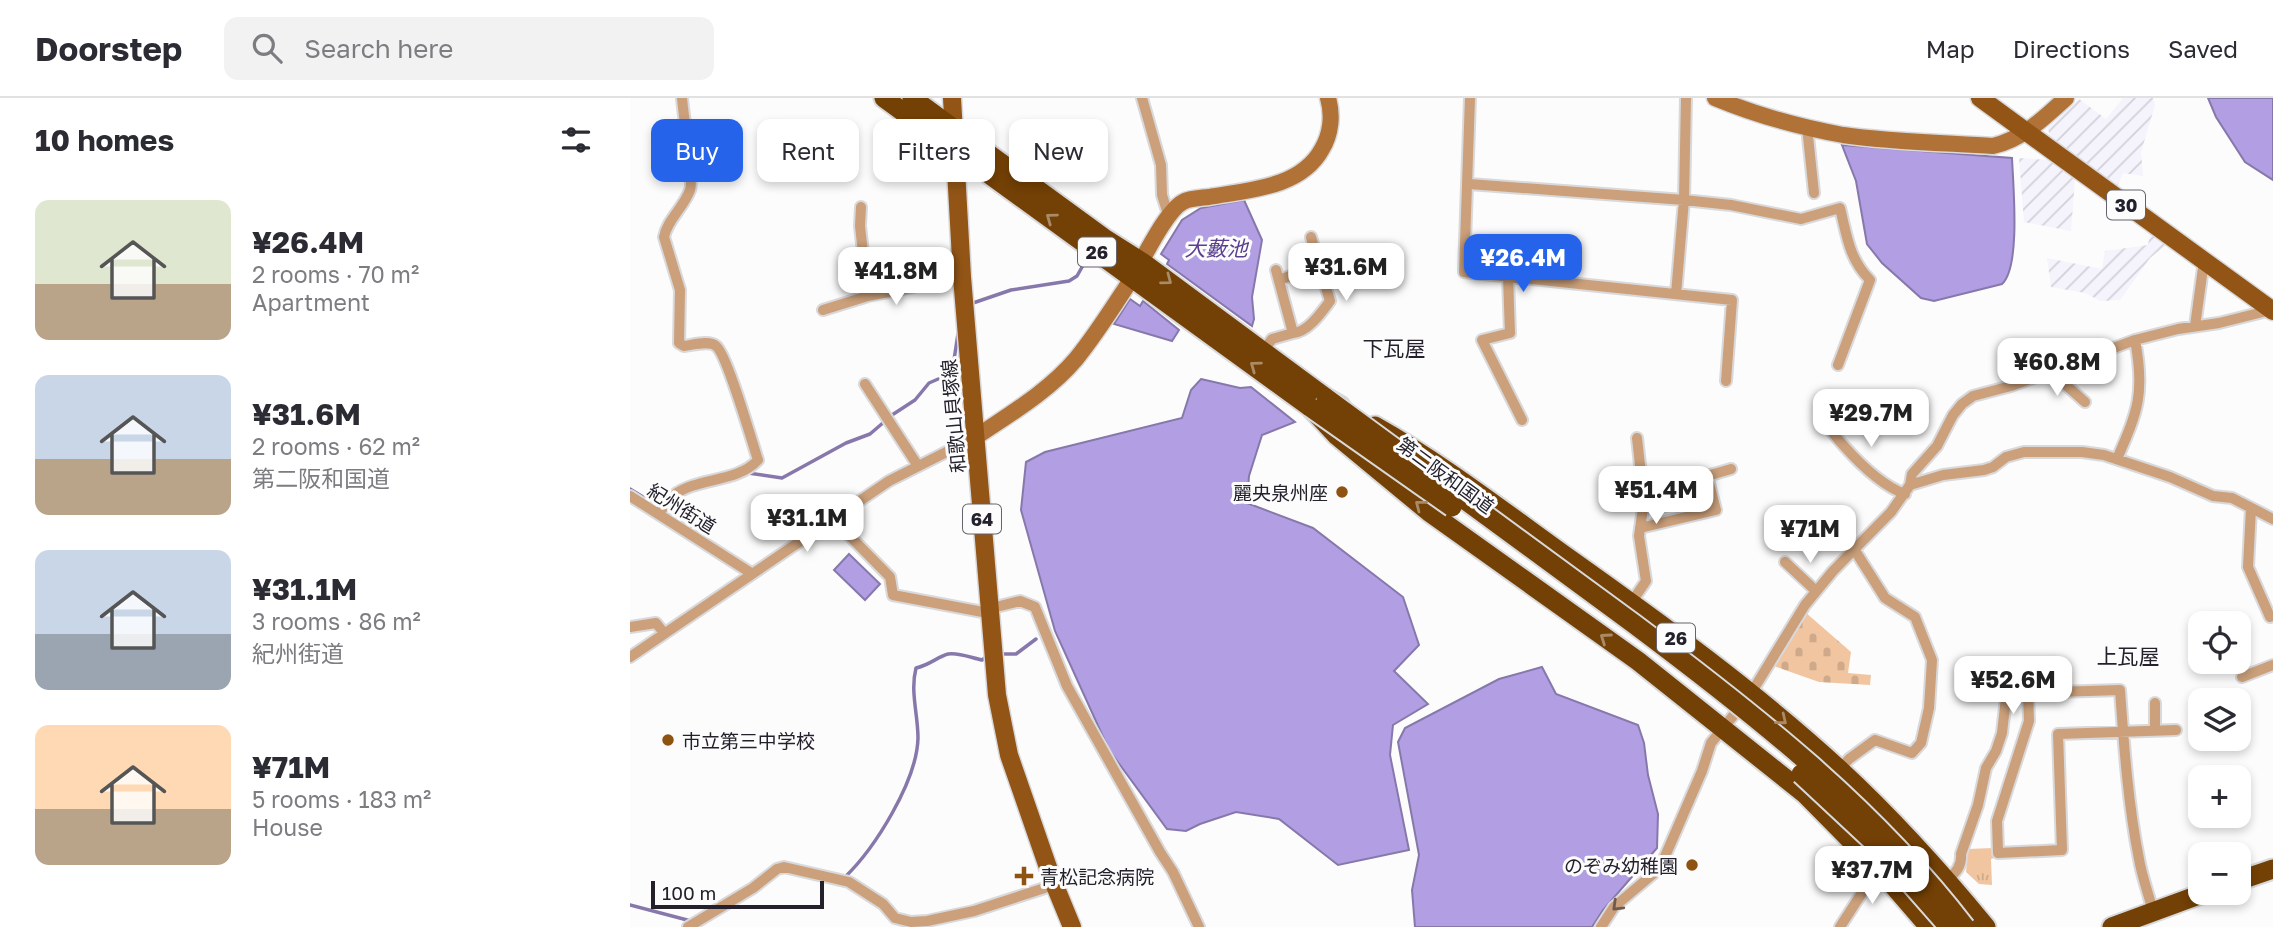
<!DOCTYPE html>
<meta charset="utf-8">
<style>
body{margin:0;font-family:"Golos Text","Noto Sans JP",sans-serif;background:#f2f2f3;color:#2b2b33;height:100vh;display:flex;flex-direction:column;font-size:26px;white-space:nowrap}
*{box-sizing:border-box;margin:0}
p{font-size:23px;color:#7c7c81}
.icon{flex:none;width:38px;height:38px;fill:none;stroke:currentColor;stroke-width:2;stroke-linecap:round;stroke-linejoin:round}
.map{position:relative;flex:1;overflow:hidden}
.drawer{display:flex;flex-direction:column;background:#fff;width:630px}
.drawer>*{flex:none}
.banner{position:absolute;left:21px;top:21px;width:665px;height:63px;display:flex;gap:14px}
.tools{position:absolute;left:1558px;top:513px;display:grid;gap:14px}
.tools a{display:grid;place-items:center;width:63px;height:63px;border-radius:14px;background:#fff;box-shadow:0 4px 10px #0003;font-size:35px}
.scale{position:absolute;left:21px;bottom:18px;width:173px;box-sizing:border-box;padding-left:7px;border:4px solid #24212d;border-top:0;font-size:19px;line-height:24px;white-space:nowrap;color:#24212d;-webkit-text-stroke:5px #fcfcfc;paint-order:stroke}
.price{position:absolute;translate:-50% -60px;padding:0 16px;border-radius:14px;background:#fff;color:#222;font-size:23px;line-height:46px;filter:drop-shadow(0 2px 4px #0008)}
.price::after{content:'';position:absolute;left:50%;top:42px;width:21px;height:16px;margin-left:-10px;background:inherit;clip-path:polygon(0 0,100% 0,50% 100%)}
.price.on{background:#2563eb;color:#fff}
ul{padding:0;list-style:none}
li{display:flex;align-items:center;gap:21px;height:175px;padding:0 35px}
li span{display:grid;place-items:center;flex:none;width:196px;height:140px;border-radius:14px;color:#555}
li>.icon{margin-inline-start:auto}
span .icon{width:84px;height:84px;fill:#fffc;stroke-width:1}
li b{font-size:30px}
h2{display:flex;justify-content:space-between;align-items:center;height:84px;padding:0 35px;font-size:30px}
.chip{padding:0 24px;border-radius:14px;background:#fff;box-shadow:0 4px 10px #0003;font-size:24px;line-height:63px}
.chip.on{background:#2563eb;color:#fff}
header{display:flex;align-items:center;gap:42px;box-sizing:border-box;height:98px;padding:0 35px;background:#fff;border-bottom:2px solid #e1e1e2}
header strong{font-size:33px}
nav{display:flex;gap:38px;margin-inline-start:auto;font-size:24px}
.search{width:490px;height:63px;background:#f2f2f3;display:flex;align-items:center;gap:18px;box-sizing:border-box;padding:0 24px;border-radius:14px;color:#7c7c81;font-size:26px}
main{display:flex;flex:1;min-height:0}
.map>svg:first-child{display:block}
.industrial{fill:url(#industrial-furrows)}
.cemetery{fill:url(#cemetery-stones)}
.park{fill:url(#park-tufts)}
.water{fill:#b19ee3;stroke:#8778ac;stroke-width:2}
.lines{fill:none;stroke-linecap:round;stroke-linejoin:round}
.stream{stroke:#8778ac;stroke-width:3.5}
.street-casing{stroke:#d9d9db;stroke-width:14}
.secondary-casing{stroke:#d9d9db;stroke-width:19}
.primary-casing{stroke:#d9d9db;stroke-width:21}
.highway-casing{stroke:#d9d9db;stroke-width:23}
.street{stroke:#cba07b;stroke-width:10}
.secondary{stroke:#b07237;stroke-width:16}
.primary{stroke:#925516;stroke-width:18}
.highway{stroke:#734005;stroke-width:19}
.highway-bridge-casing{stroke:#d9d9db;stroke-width:23;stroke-linecap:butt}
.highway-bridge{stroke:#734005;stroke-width:19}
.oneway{stroke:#aa8b68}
.oneway2{stroke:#6f5a50}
.poi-dot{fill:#8e5211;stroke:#fcfcfc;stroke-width:2.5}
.labels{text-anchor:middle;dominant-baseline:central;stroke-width:6;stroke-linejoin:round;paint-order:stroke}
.shield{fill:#fcfcfc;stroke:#65636b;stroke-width:2}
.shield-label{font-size:18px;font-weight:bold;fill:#24212d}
.street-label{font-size:19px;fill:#24212d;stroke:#fcfcfc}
.poi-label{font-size:19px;fill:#24212d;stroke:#fcfcfc;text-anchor:end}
.water-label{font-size:21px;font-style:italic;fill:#5a3f90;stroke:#fcfcfc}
.neighbourhood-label{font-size:21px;fill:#24212d;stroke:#fcfcfc}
</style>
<header>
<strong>Doorstep</strong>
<div class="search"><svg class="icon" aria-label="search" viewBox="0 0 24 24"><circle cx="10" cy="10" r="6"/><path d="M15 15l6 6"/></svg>Search here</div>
<nav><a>Map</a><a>Directions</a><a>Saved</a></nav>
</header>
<main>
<section class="drawer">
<h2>10 homes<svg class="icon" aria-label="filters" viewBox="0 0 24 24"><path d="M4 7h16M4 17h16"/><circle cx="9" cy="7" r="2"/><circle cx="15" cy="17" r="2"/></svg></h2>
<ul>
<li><span style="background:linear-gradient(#dfe7d0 60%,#b9a48a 0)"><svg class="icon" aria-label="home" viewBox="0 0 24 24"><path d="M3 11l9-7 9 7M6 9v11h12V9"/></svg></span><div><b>¥26.4M</b><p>2 rooms · 70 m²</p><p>Apartment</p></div></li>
<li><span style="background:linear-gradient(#c9d6e8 60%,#b9a48a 0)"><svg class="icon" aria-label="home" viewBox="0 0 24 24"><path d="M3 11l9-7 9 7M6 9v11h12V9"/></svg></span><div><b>¥31.6M</b><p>2 rooms · 62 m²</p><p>第二阪和国道</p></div></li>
<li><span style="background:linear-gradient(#c9d6e8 60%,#9aa5b1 0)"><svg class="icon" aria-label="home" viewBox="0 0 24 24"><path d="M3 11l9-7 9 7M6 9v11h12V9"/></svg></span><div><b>¥31.1M</b><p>3 rooms · 86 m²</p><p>紀州街道</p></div></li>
<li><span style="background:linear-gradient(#ffd9b3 60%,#b9a48a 0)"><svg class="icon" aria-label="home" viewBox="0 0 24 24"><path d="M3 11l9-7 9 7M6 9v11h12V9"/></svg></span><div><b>¥71M</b><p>5 rooms · 183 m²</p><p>House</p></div></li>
</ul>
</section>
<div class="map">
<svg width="1643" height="829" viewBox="0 0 1643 829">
<defs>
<pattern id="industrial-furrows" width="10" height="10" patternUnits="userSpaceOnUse" patternTransform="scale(1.75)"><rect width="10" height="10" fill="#f5f3fc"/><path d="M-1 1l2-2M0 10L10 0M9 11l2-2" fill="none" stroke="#d2d0d8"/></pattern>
<pattern id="cemetery-stones" width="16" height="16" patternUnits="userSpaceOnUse" patternTransform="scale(1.75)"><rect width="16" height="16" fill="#f1c5a0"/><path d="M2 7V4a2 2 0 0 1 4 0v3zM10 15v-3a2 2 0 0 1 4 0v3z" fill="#cea98a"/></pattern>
<pattern id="park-tufts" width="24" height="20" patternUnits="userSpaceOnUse" patternTransform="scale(1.75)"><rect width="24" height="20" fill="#f1c5a0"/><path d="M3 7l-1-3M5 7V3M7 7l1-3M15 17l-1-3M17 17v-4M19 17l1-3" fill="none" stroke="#cea98a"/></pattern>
</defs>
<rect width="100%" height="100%" fill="#fcfcfc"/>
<!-- industrial -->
<path class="industrial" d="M1493,0h30l2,7 -14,47 2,24 -20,-3 -6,14 -67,-47 -2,-13 31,-28 27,20z
M1389,60l29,2 27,19 -4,52 -47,-9z
M1520,135l16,12 -16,13 -30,42 -19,1 -16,-8 -34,-6 -4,-29 55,11 3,-18 43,-6z"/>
<!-- cemetery -->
<path class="cemetery" d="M1175,514l46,40 -3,21 23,2 -1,10 -51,-3 -45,-16z"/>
<!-- park -->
<path class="park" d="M1363,750l1,10 -3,1 1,26 -13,-1 -13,-12 2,-23z"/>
<!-- water -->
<path class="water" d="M1578,0h65v82l-28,-18 -29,-45z
M1212,47l170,13c1,26 9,109 -10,126l-68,17 -13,-3 -39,-35 -15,-19 -11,-63z
M614,102l18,40 -10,57 2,22 -2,7 -85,-62 2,-4 -8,-6 21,-34 19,-12z
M500,201l10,7 3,-5 36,29 -7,11 -58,-17z
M571,281l39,9 11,-1 44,35 -33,13 -13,41 -2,27 66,25 90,69 16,48 -25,26 34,33 -35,21 -3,30 19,95 -71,15 -59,-46 -43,-7 -36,12 -14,7 -19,-2 -58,-79 -54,-119 -34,-121 5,-48 19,-10 137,-34 9,-28z
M219,456l31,30 -15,16 -31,-30z
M912,569l14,27 82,31 6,18 4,32 10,39 -1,34 -54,62 -11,17h-177l-3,-37 7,-35 -21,-113 7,-14 94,-49z"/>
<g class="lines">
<!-- stream -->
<path class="stream" d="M343,205l38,-13 58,-9 8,-5 9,-16
M262,317l23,-15 14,-17 23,-10 7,-46
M118,375l34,5 64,-35 24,-9 14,-12
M0,391l28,17
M371,556h15l20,-15
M215,779c30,-29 72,-96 73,-139 0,-24 -8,-46 -2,-70 14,-3 21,-11 32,-14 10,-2 24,4 34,6l4,-3
M0,807l61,16"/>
<!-- street casing -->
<g class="street-casing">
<path id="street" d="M512,0l19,67 1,30 6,19
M840,0l-6,174 268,28 -6,81
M1177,29l7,66
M839,86l215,16 47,5 70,14 39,-11c7,28 9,51 30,72l-32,85
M231,109l-1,19 8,70
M878,179l2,56 -28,7 40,80
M649,182l41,-15
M1046,196l8,-94 2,-102
M193,212l45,-14 94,-19
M1565,228l9,-65
M663,235c15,-1 28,-20 37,-32l-19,-64
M634,252l8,-11 21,-6 -17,-63
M1419,272l36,32
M235,286l53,82
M1196,327c7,7 11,14 18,21 16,18 39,40 61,48
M1487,361c21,-48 28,-66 18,-119
M1280,387l2,-11 25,-28 16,-31 9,-11 11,-8 38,-10 124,-46 43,-11 41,-6 52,-13
M0,398l121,77
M1621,410l-3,59 22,50
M29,415c5,-6 9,-13 15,-18 24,-18 63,-12 84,-35 -6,-18 -31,-106 -42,-114 -7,-6 -23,-1 -32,0l-5,-3 1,-53 -16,-53c3,-17 20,-30 26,-47 4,-9 -7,-77 -8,-92
M202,420l58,59 3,18 95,18
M1010,430l76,-18 -9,-34 24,-7
M1155,464l31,29
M1001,505l15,-22 -7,-45 5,-35 -7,-63
M358,511l32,-8 15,6 32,79 93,166 13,20 26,55
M0,529l26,-4 8,10
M0,559l259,-176 87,-44
M1612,579l31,-12
M1525,605v28
M1209,672l10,-11 26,-19 37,13 9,-10 8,-35 3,-48 -17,-43 -30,-19 -31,-49
M1317,783c9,-9 15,-15 14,-27l17,-49 8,-37 10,-17 6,-18 5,-44 8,-13 2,-11
M1523,814c-4,-17 -11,-35 -14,-53 -11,-55 -15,-113 -19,-169l-92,3 1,28 -32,100 1,32 64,-3 -4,-116 118,-4
M58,829l65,-39 24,-19 7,-2 65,15 34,22 12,14 16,4 16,-1 47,-10 80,-26
M971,829l13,-20 46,-39 42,-97 9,-28 39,-48 55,-90 28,-34 58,-59 19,-27 33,-10 41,-5 9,-3 13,-10 18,-5h58l22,3 66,22 43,19 19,2 41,21
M1210,829l38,-59"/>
</g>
<!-- secondary casing -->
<g class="secondary-casing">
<path id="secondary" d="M1085,0c41,17 84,29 128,37 47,7 102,8 150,11 30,-7 51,-28 73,-48
M346,339c34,-23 73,-46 100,-78 18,-22 34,-47 49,-70 14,-20 39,-77 58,-87 7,-4 18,-4 26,-5 39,-7 92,-9 113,-48 9,-15 11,-34 6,-51"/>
</g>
<!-- primary casing -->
<g class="primary-casing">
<path id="primary" d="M322,0l10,179 35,418 12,60 42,121 21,51
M1350,0l293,213"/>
</g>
<!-- highway casing -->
<g class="highway-casing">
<path id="highway" d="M254,0l426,309 27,29 92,76 209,149 167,133 73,74 51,59
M282,0l192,140 38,24 184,136 14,8
M745,328c68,38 129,86 192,131 93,66 187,134 271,211 53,49 102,103 148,159
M1608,783l35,-12
M1482,829l95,-35"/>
</g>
<!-- street -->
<use href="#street" class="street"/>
<!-- secondary -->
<use href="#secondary" class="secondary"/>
<!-- primary -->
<use href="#primary" class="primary"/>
<!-- highway -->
<use href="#highway" class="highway"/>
<!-- highway-bridge casing -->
<g class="highway-bridge-casing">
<path id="highway-bridge" d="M696,300c103,75 206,150 308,226 120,90 239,183 331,303
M680,309l142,100
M1171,676l75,70 73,83"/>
</g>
<!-- highway-bridge -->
<use href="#highway-bridge" class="highway-bridge"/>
</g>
<!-- one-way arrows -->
<defs><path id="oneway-chevron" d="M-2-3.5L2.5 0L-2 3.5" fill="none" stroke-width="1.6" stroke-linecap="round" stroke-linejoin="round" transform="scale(1.75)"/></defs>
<g class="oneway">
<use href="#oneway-chevron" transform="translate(421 120) rotate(-144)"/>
<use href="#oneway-chevron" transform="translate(537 182) rotate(37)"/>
<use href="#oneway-chevron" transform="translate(625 268) rotate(-144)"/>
<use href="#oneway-chevron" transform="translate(790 407) rotate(-142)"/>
<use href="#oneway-chevron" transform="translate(975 540) rotate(-145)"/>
<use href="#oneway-chevron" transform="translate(1152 622) rotate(39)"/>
</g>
<use class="oneway2" href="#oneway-chevron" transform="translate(987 808) rotate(136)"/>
<!-- markers -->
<g class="poi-dot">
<circle cx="712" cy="394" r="7"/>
<circle cx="38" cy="642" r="7"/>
<circle cx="1062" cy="767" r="7"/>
<path d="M390.5 767.5h7v7h7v7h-7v7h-7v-7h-7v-7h7z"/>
</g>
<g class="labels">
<!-- shield labels -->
<g class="shield">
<rect x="1477" y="92.5" width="38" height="29" rx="5"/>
<rect x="448" y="139.5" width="38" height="29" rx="5"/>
<rect x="333" y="406.5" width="38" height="29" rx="5"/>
<rect x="1027" y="525.5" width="38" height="29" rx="5"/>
</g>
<g class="shield-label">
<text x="1496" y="107">30</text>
<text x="467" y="154">26</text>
<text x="352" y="421">64</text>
<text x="1046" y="540">26</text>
</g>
<!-- street labels -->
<g class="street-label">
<text transform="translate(323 318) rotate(-95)">和歌山貝塚線</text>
<text transform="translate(816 377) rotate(36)">第二阪和国道</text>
<text transform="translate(52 410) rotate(32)">紀州街道</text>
</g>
<!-- poi labels -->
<g class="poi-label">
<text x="698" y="394">麗央泉州座</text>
<text x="52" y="642" text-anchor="start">市立第三中学校</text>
<text x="1048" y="767">のぞみ幼稚園</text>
<text x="410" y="778" text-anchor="start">青松記念病院</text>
</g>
<!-- water labels -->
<g class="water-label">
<text x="586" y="150">大藪池</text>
</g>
<!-- neighbourhood labels -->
<g class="neighbourhood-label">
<text x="764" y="250">下瓦屋</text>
<text x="1498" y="558">上瓦屋</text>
</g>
</g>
</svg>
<div class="tools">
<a><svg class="icon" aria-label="locate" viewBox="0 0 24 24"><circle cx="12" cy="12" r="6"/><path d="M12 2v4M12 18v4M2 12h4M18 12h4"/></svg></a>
<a><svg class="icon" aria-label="layers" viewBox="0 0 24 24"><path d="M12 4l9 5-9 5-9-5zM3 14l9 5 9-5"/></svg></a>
<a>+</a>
<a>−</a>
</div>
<div class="scale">100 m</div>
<b class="price on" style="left:893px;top:196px">¥26.4M</b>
<b class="price" style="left:716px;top:205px">¥31.6M</b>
<b class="price" style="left:266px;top:209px">¥41.8M</b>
<b class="price" style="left:1427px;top:300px">¥60.8M</b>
<b class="price" style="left:1241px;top:351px">¥29.7M</b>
<b class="price" style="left:1026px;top:428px">¥51.4M</b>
<b class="price" style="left:177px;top:456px">¥31.1M</b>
<b class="price" style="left:1180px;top:467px">¥71M</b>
<b class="price" style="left:1383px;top:618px">¥52.6M</b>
<b class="price" style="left:1242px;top:808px">¥37.7M</b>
<div class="banner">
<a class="chip on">Buy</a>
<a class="chip">Rent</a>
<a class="chip">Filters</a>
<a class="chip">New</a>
</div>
</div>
</main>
